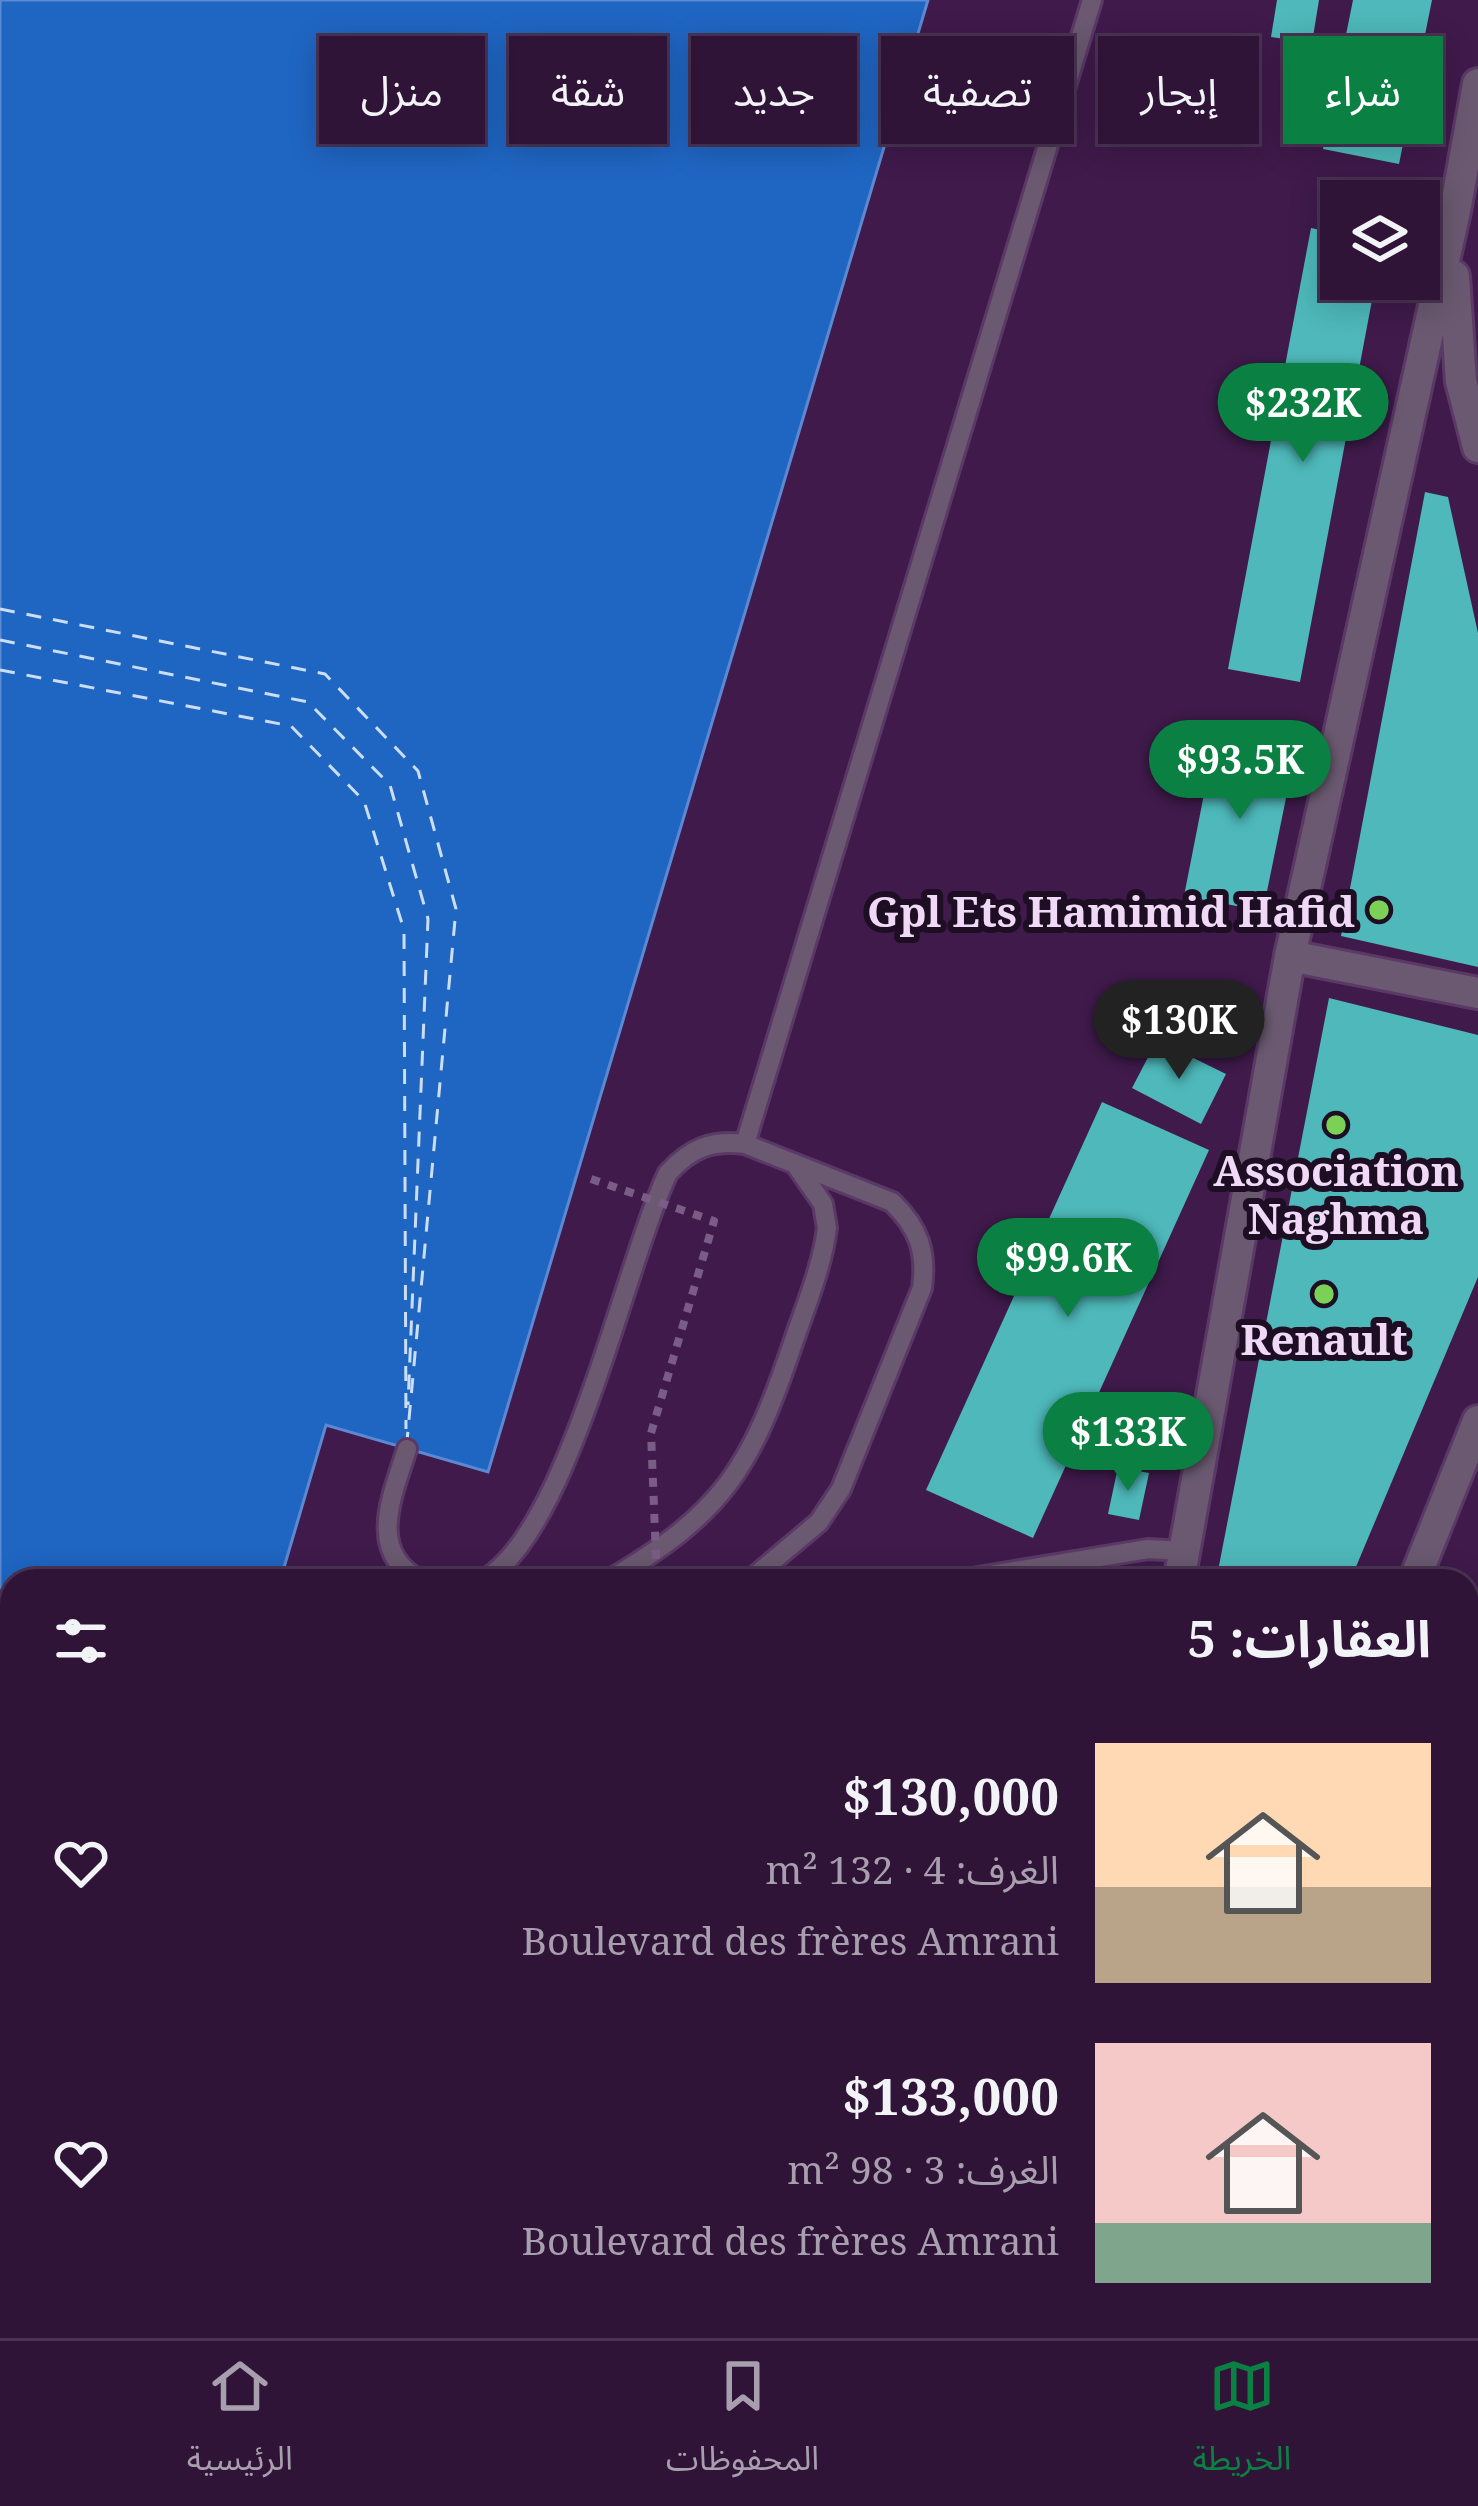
<!DOCTYPE html>
<html lang="ar">
<meta charset="utf-8">
<style>
body{margin:0;font-family:"Noto Serif","Noto Sans Arabic",serif;background:#371d40;color:#f1f3f6;direction:rtl;height:100vh;display:flex;flex-direction:column;font-size:45px;white-space:nowrap}
*{box-sizing:border-box;margin:0}
p{font-size:39px;color:#a79eae}
.icon{flex:none;width:66px;height:66px;fill:none;stroke:currentColor;stroke-width:2;stroke-linecap:round;stroke-linejoin:round}
.map{position:relative;flex:1;overflow:hidden;direction:ltr}
.drawer{position:absolute;left:0px;top:1569px;width:1479px;height:771px;display:flex;flex-direction:column;background:#2f1438;border-radius:36px 36px 0 0;box-shadow:0 6px 30px #0003,0 0 0 3px #4a3353;direction:rtl}
.drawer>*{flex:none}
.hud{position:absolute;left:36px;top:36px;width:1407px;height:108px;direction:rtl;display:flex;gap:24px}
.controls{position:absolute;left:1320px;top:180px;display:grid;gap:24px}
.controls a{display:grid;place-items:center;width:120px;height:120px;border-radius:0px;background:#2f1438;box-shadow:0 6px 30px #0003,0 0 0 3px #4a3353;font-size:60px}
.price{position:absolute;translate:-50% -102px;padding:0 27px;border-radius:42px;background:#0b8043;color:#fff;font-size:39px;line-height:78px;filter:drop-shadow(0 3px 6px #0008)}
.price::after{content:'';position:absolute;left:50%;top:72px;width:36px;height:27px;margin-left:-18px;background:inherit;clip-path:polygon(0 0,100% 0,50% 100%)}
.price.current{background:#222;color:#fff}
ul{padding:0;list-style:none}
li{display:flex;align-items:center;gap:36px;height:300px;padding:0 48px}
li span{display:grid;place-items:center;flex:none;width:336px;height:240px;border-radius:0px;color:#555}
li>.icon{margin-inline-start:auto}
span .icon{width:144px;height:144px;fill:#fffc;stroke-width:1}
li b{font-size:51px}
h2{display:flex;justify-content:space-between;align-items:center;height:144px;padding:0 48px;font-size:51px}
.tag{padding:0 42px;border-radius:0px;background:#2f1438;box-shadow:0 6px 30px #0003,0 0 0 3px #4a3353;font-size:42px;line-height:108px}
.tag.current{background:#0b8043;color:#fff}
.dock{display:flex;justify-content:space-around;align-items:center;height:168px;border-top:3px solid #4a3353;background:#2f1438;font-size:33px;color:#a79eae}
.dock a{display:grid;justify-items:center;gap:6px}
.dock .current{color:#0b8043}
.map>svg:first-child{display:block}
.water{fill:#1f65c2;stroke:#5d88d2;stroke-width:3}
.lines{fill:none;stroke-linecap:round;stroke-linejoin:round}
.ferry{stroke:#ccddf6;stroke-width:3;stroke-dasharray:15 12;stroke-linecap:butt}
.building{fill:#4eb8ba}
.service-casing{stroke:#5b3967;stroke-width:24}
.minor-casing{stroke:#5b3967;stroke-width:36}
.secondary-casing{stroke:#5b3967;stroke-width:36}
.service{stroke:#6a5970;stroke-width:18}
.minor{stroke:#6a5970;stroke-width:30}
.secondary{stroke:#8c7196;stroke-width:30}
.path-bridge{stroke:#7b5c86;stroke-width:8;stroke-dasharray:9 9;stroke-linecap:butt}
.poi-dot{fill:#7bd156;stroke:#1e0e23;stroke-width:4.5}
.labels{text-anchor:middle;dominant-baseline:central;stroke-width:12;stroke-linejoin:round;paint-order:stroke}
.poi-label{font-size:42px;font-weight:bold;fill:#efd9f7;stroke:#1e0e23}
</style>
<div class="map">
<svg width="1478" height="2338" viewBox="0 0 1478 2338">
<rect width="100%" height="100%" fill="#3f1a4b"/>
<!-- water -->
<path class="water" d="M0,0h928l-440,1472 -162,-47 -46,156h-268v223l-12,7z"/>
<g class="lines">
<!-- ferry -->
<path class="ferry" d="M0,609l325,65 93,97 38,138 -49,532
M0,640l308,62 82,83 38,134 -20,486
M0,670l291,56 73,75 40,129 2,499"/>
</g>
<!-- building -->
<path class="building" d="M1277,0h42l-7,43 -41,-6z
M1353,0h79l-33,164 -76,-15z
M1311,228l30,6v45h35l-76,403 -72,-13z
M1425,492l23,5 30,136v334l-137,-31z
M1216,733l80,16 -33,162 -79,-15z
M1329,998l149,37v242l-128,304 -133,-5z
M1157,1040l69,34 -25,50 -69,-36z
M1102,1102l107,48 -176,388 -107,-48z
M1118,1467l31,6 -10,47 -31,-6z
M1467,1677l11,5v57l-11,27z
M0,1887l12,22v27l-10,6z
M0,1997h12v61h-12z
M0,2162h12v69h-12z
M1471,2194l7,15v101l-11,-21z
M1094,2328h56l6,10h-79z
M1157,2328h61l-15,10h-40z"/>
<g class="lines">
<!-- service casing -->
<g class="service-casing">
<path id="service" d="M745,1144l347,-1144
M407,1449c-14,45 -42,104 15,132
M482,1581c87,-47 142,-316 186,-408 23,-25 43,-33 77,-29l147,58c27,26 35,50 30,86l-81,201 -22,33 -70,59
M607,1581c116,-67 144,-113 186,-238 13,-38 29,-76 34,-115l-4,-24 -25,-36
M954,1581l194,-32 36,2"/>
</g>
<!-- minor casing -->
<g class="minor-casing">
<path id="minor" d="M1454,276l7,105 17,66
M1290,956l188,37
M1179,1581l111,-625 165,-745 23,-127
M1414,1581l64,-160
M0,2109h12
M0,2279l12,-1
M585,2328l12,10
M953,2338l30,-10"/>
</g>
<!-- secondary casing -->
<g class="secondary-casing">
<path id="secondary" d="M1467,1802l11,-18
M1467,1868l11,-30
M1467,1985l11,11
M1467,2022l11,5"/>
</g>
<!-- service -->
<use href="#service" class="service"/>
<!-- minor -->
<use href="#minor" class="minor"/>
<!-- secondary -->
<use href="#secondary" class="secondary"/>
<!-- path-bridge -->
<path class="path-bridge" d="M591,1179l123,42 -63,212 6,148"/>
</g>
<!-- markers -->
<g class="poi-dot">
<circle cx="1379" cy="910" r="12"/>
<circle cx="1336" cy="1125" r="12"/>
<circle cx="1324" cy="1294" r="12"/>
</g>
<g class="labels">
<!-- poi labels -->
<g class="poi-label">
<text x="1355" y="910" text-anchor="end">Gpl Ets Hamimid Hafid</text>
<text x="1336" y="1169">Association<tspan x="1336" dy="48">Naghma</tspan></text>
<text x="1324" y="1338">Renault</text>
</g>
</g>
</svg>
<div class="controls">
<a><svg class="icon" aria-label="layers" viewBox="0 0 24 24"><path d="M12 4l9 5-9 5-9-5zM3 14l9 5 9-5"/></svg></a>
</div>
<b class="price" style="left:1303px;top:465px">$232K</b>
<b class="price" style="left:1240px;top:822px">$93.5K</b>
<b class="price current" style="left:1179px;top:1082px">$130K</b>
<b class="price" style="left:1068px;top:1320px">$99.6K</b>
<b class="price" style="left:1128px;top:1494px">$133K</b>
<div class="hud">
<a class="tag current">شراء</a>
<a class="tag">إيجار</a>
<a class="tag">تصفية</a>
<a class="tag">جديد</a>
<a class="tag">شقة</a>
<a class="tag">منزل</a>
</div>
<section class="drawer">
<h2>العقارات: 5<svg class="icon" aria-label="filters" viewBox="0 0 24 24"><path d="M4 7h16M4 17h16"/><circle cx="9" cy="7" r="2"/><circle cx="15" cy="17" r="2"/></svg></h2>
<ul>
<li><span style="background:linear-gradient(#ffd9b3 60%,#b9a48a 0)"><svg class="icon" aria-label="home" viewBox="0 0 24 24"><path d="M3 11l9-7 9 7M6 9v11h12V9"/></svg></span><div><b>$130,000</b><p>الغرف: 4 · 132 m²</p><p>Boulevard des frères Amrani</p></div><svg class="icon" aria-label="heart" viewBox="0 0 24 24"><path d="M12 20l-8-8c-3-5 5-10 8-4 3-6 11-1 8 4z"/></svg></li>
<li><span style="background:linear-gradient(#f6c9c9 75%,#7fa58c 0)"><svg class="icon" aria-label="home" viewBox="0 0 24 24"><path d="M3 11l9-7 9 7M6 9v11h12V9"/></svg></span><div><b>$133,000</b><p>الغرف: 3 · 98 m²</p><p>Boulevard des frères Amrani</p></div><svg class="icon" aria-label="heart" viewBox="0 0 24 24"><path d="M12 20l-8-8c-3-5 5-10 8-4 3-6 11-1 8 4z"/></svg></li>
</ul>
</section>
</div>
<nav class="dock">
<a class="current"><svg class="icon" aria-label="map" viewBox="0 0 24 24"><path d="M3 6l6-2 6 2 6-2v14l-6 2-6-2-6 2zM9 4v14M15 6v14"/></svg>الخريطة</a>
<a><svg class="icon" aria-label="saved" viewBox="0 0 24 24"><path d="M7 4h10v16l-5-4-5 4z"/></svg>المحفوظات</a>
<a><svg class="icon" aria-label="home" viewBox="0 0 24 24"><path d="M3 11l9-7 9 7M6 9v11h12V9"/></svg>الرئيسية</a>
</nav>
